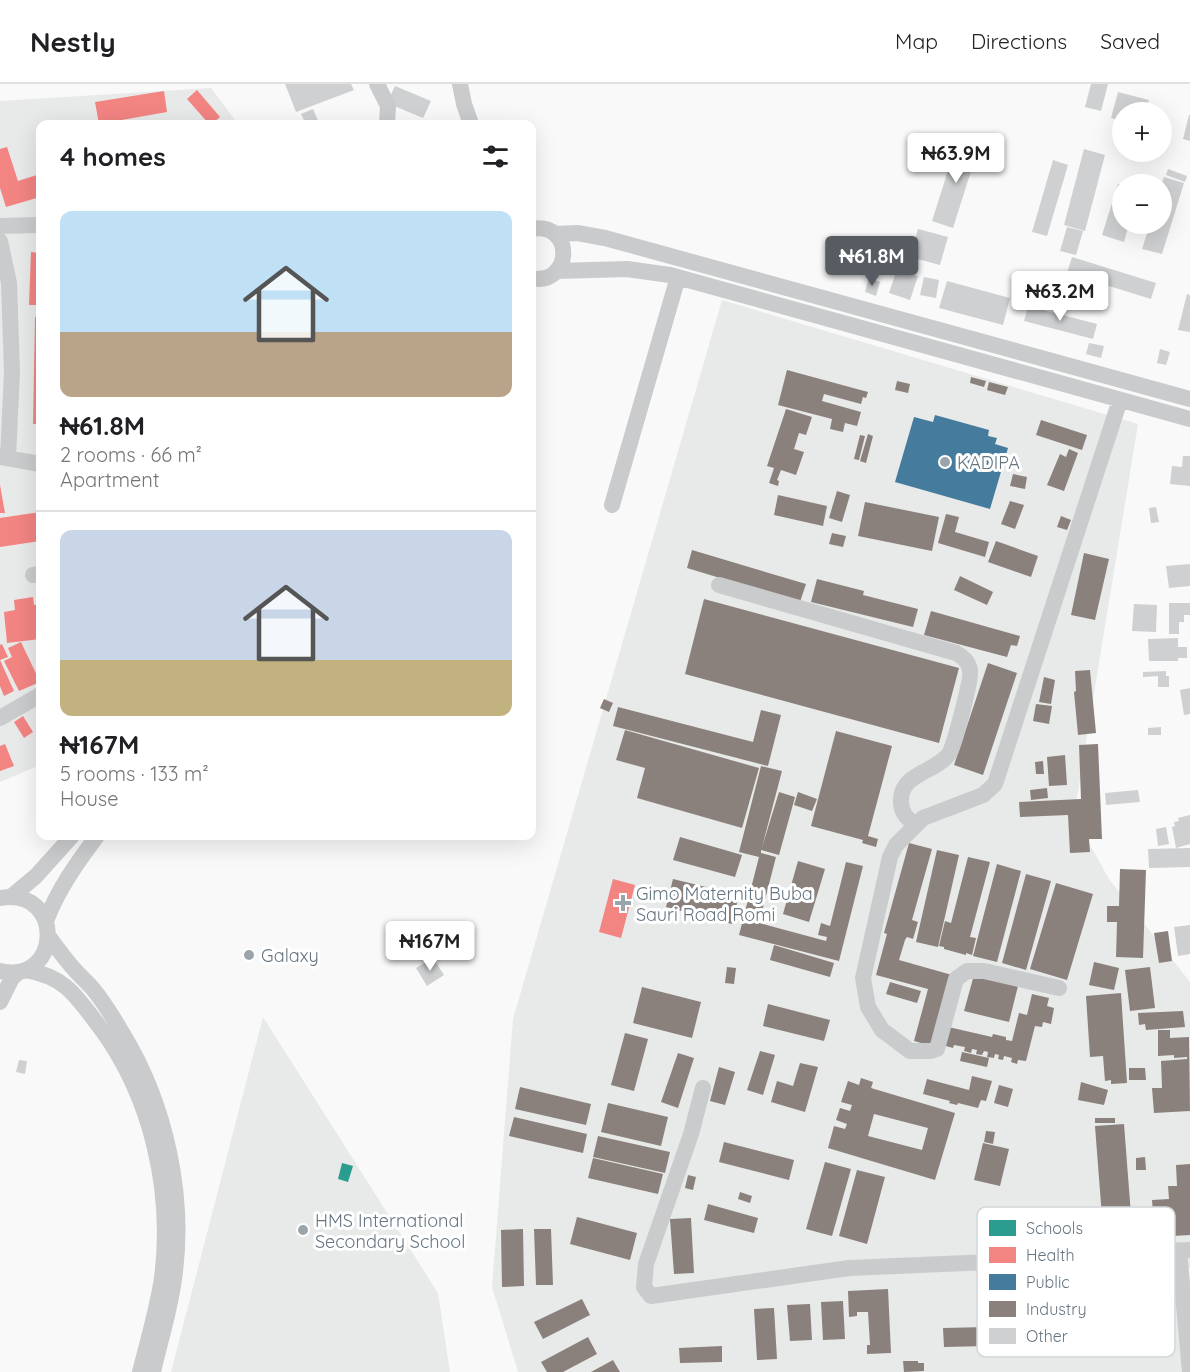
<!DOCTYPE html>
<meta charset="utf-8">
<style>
body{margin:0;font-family:Quicksand,sans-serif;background:#f6f6f6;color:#202124;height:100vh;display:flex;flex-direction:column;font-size:22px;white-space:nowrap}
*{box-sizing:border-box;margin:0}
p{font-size:20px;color:#757577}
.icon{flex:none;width:33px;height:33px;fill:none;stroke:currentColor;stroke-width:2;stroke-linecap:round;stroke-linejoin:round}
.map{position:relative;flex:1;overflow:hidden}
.panel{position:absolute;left:36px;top:36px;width:500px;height:720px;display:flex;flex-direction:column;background:#fff;border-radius:12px;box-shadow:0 6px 24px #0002}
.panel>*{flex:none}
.buttons{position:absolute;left:1112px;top:18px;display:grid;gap:12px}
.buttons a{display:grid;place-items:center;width:60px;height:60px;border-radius:50%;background:#fff;box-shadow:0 6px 24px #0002;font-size:30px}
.price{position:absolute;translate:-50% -51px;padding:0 14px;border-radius:6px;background:#fff;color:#222;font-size:20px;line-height:39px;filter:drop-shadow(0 2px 3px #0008)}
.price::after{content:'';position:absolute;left:50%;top:36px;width:18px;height:14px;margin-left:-9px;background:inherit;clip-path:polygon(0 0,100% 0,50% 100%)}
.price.active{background:#565c61;color:#fff}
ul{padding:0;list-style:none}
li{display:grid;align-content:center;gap:12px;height:318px;padding:0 24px}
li+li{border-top:2px solid #e0e0e0}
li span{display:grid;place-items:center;height:186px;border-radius:12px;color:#555}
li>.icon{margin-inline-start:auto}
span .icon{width:108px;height:108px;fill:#fffc;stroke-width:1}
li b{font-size:26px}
h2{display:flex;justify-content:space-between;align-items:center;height:72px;padding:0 24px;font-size:26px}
header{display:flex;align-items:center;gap:36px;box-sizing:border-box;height:84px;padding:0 30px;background:#fff;border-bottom:2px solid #e0e0e0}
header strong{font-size:28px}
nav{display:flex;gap:33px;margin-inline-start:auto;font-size:21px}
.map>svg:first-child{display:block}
.built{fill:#e8e9e9}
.schools{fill:#2a9d8f}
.health{fill:#f28482}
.public{fill:#457b9d}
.industry{fill:#8a817c;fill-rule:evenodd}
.building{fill:#ced0d1}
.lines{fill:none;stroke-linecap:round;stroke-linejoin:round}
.minor{stroke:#cacbcc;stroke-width:16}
.poi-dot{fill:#99a4ab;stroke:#fff;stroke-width:2}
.labels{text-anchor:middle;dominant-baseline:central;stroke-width:6;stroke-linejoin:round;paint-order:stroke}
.poi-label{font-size:18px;fill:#667681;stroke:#fff;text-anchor:start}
.key{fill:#fff;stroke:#d1d6d9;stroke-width:1.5}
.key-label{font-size:16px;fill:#667681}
</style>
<header>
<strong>Nestly</strong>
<nav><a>Map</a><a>Directions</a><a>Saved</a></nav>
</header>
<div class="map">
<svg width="1190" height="1288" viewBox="0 0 1190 1288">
<rect width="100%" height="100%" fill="#f9f9f9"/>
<!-- built -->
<path class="built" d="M211,4l27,36h-198v641l-40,17v-681z
M722,216l416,124 -64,392 35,63 81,103v286l-5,1 5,103h-672l-26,-85 21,-268z
M263,933l175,276 12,79h-279z"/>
<!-- schools -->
<path class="schools" d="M342,1079l11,3 -5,16 -10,-3z"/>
<!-- health -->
<path class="health" d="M197,6l23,27 -8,7h-3l-22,-25z
M164,7l3,21 -68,12 -4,-22z
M7,63l11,34 22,-7v23l-34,10 -6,-19v-39z
M31,168l9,1v52h-11z
M35,233h5v107h-7z
M0,401l5,28h-5z
M40,428v29l-40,6v-29z
M33,513l1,8 6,-1v35l-33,4 -3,-31 11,-2 -1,-10z
M21,558l19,40 -21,9 -15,-30 8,-4 -4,-9z
M2,560l6,13 -8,3 14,31 -10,5 -4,-10v-41z
M23,632l10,16 -9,6 -10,-16z
M5,660l9,22 -14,5v-25z
M613,795l22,6 -14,53 -22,-6z"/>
<!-- public -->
<path class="public" d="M935,331l54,15 -1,6 9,2 -2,6 13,4 -18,61 -95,-27 19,-65 19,5z"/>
<!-- industry -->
<path class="industry" d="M787,286l81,22 -2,6 -3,-1 -2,7 -37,-10 -2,7 39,11 -4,14 -12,-3 -2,9 -13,-3 2,-10 -54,-14z
M971,293l15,4 -2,6 -14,-4z
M897,297l13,3 -2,9 -13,-3z
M989,298l19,5 -3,8 -18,-5z
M786,325l26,8 -6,18 -7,-2 -5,16 10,3 -8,23 -15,-5 -4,10 2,1 -1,5 -9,-3 5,-15 -7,-2z
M1041,336l46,15 -5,15 -46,-15z
M868,350l5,2 -7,27 -6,-2z
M860,351l5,1 -6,24 -5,-1z
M1069,365l9,4 -14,38 -17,-6 13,-31 6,3z
M1013,390l14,3 -2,12 -15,-3z
M837,407l13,4 -8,27 -13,-4z
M778,411l49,11 -4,20 -49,-11z
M1010,417l14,4 -9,24 -14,-5z
M865,418l74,15 -7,34 -74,-15z
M946,430l13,3 -4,15 34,10 -4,15 -47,-14z
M1061,432l10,4 -4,10 -10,-3z
M832,449l14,3 -3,11 -14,-3z
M996,457l42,15 -7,21 -43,-15z
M692,466l114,34 -6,18 -113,-34z
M1084,469l25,6 -14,61 -24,-5z
M960,492l33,16 -6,13 -33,-15z
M817,495l47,12 -1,4 55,14 -5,18 -102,-25z
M704,515l255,69 -20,75 -254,-69z
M931,527l89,25 -3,10 -6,-1 -4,12 -83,-22z
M988,579l29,10 -34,102 -29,-10z
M1090,586l6,63 -18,2 -4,-43 2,-1 -1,-20z
M1044,593l11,3 -4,24 -12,-2z
M604,615l9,4 -4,9 -9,-4z
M1036,620l16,2 -3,18 -16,-3z
M618,623l135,35 8,-32 20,5 -13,51 -155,-40z
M625,646l134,38 -17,60 -105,-30 8,-30 -29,-8z
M836,647l56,15 -24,90 10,3 -2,8 -14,-4 1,-3 -52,-14z
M1098,660l4,95h-13l1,13 -20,1 -2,-38 -48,2 -1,-15 62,-3 -2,-54z
M1065,671l2,30 -18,1 -2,-29z
M1043,677l1,13h-8l-1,-12z
M761,682l21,5 -20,76 17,-55 16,5 -16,58 -18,-5v3l15,4 -17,66 67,18 1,-4 -9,-2 3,-12 9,3 16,-64 17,4 -24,95 -100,-26 20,-78 -20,-5z
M1047,704l1,10 -17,2 -1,-10z
M798,708l19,7 -5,12 -18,-6z
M680,753l62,18 -7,22 -62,-17z
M909,759l23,6 -20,71 6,2 -5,17 -6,-2 -2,3 -6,20 53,15 -20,71 -18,-5 14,-52 -52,-14 11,-41 -3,-1z
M937,766l22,5 -21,92 -22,-5z
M968,773l22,5 -20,75 6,1 -4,17 -6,-2v2l-22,-6v-2l-5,-1 6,-25 6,2z
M798,777l27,8 -16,53 -26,-8z
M997,780l24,7 -24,91 -24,-6z
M1120,785l26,1 -3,88 -27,-1 1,-35h-10v-16h12z
M1026,790l25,7 -25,89 -24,-7z
M673,795l66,16 -7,29 -66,-17z
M1056,799l37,11 -26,86 -37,-11z
M1168,847l4,30 -13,2 -5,-30z
M774,861l60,18 -4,14 -60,-17z
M1094,878l25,6 -5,22 -25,-5z
M727,883l9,1 -2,16 -9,-1z
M1150,883l5,41 -25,3 -5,-41z
M974,891l44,11 -9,36 -45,-11z
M890,898l31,9 -4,12 -31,-9z
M642,903l59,15 -9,36 -59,-15z
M1121,909l6,90 -16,1v-4l-6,1 -2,-25 -13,1 -4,-61z
M1032,910l17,4 -2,8 7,2 -3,16 -8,-2 -1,5 -7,-1 -9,35 -8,-1 -1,4 -6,-2 1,-4 -8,-2 -1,4 -5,-1 1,-4 -4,-1 -1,4 -7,-1 1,-5 -4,-1 -2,4 -6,-1 1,-4 -5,-1 -1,4 -7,-2 1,-4 -11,-2 -1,3 -7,-2 -2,-20 48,11 1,-3 13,3v3l6,1 7,-28 8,2z
M768,920l62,16 -6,21 -61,-15z
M1183,927l2,16 -39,3 -1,-6 -6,1 -1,-12z
M1158,946h12v8l19,-1 1,74 -36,2 -2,-25h10l-1,-27 26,-2v-2l-13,1v-3l-16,1z
M625,949l23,6 -14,52 -23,-6z
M760,967l15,4 -12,40 -16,-5z
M962,968l27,6 -2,9 -27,-6z
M678,969l16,5 -16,50 -17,-6z
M800,979l18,4 -13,45 -34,-10 6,-21 16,5z
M719,983l16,5 -10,33 -15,-4z
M1129,984h16l1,12h-17z
M972,992l20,5 -6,20 -5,-1 -3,8 -20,-5 -1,2 -8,-2 1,-2 -27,-7 4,-15 42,11z
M861,994l12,4 -2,6 84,25 -20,67 -107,-32 6,-22 11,3 2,-5 -11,-4 4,-12 10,3 2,-6 -11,-3 7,-21 11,4zM874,1030l54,14 -6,22 -54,-14z
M1081,998l27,8 -4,15 -26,-5z
M999,1001l14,4 -5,18 -14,-4z
M520,1003l71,17 -5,21 -71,-16z
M608,1019l60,14 -7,29 -60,-14z
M514,1033l73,17 -4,19 -74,-17z
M1095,1034h20v5h-20z
M1124,1040l8,104 -29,2 -8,-104z
M986,1047l9,1 -2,12 -9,-2z
M598,1052l72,16 -5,21 -72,-16z
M724,1058l70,18 -5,20 -70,-18z
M983,1059l26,6 -9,37 -26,-6z
M1145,1073l1,13h-10v-12z
M593,1074l70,16 -5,20 -70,-16z
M825,1078l26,7 -19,67 -26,-7z
M1190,1080v71l-35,2 -3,-37 17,-1 -1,-13h9l-1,-21z
M857,1086l28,7 -18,67 -28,-8z
M688,1091l8,2 -3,13 -8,-2z
M740,1108l12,4 -2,7 -12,-4z
M708,1120l50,14 -4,15 -50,-13z
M577,1133l60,16 -7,27 -60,-16z
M691,1134l3,55 -20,1 -4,-55z
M523,1145l1,57 -22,1 -1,-57z
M534,1145h17l2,56h-17z
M888,1205l3,64 -24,1v-9h3l-2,-33h-11v4l-8,1 -1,-26z
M582,1215l8,16 -47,24 -9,-17z
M843,1217l2,38 -22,1 -2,-38z
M810,1220l2,36 -22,1 -3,-36z
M774,1224l3,51 -20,1 -3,-51z
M988,1243v19l-44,1 -1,-19z
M588,1253l9,17 -34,18h-16l-6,-10z
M722,1262v16l-42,1 -1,-15z
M613,1276l7,12h-29z
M903,1277h15v2h6v8l-20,1z"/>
<!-- building -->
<path class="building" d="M285,0h66l3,6 -58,22z
M1091,0h17l-7,27 -16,-4z
M395,2l36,15 -8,17 -36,-15z
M1118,8l31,8 -4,12h-23v9l-11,-3z
M313,25l6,14 -13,1 -5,-10z
M1189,31h1v26l-7,-2z
M958,55l21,7 -26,82 -21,-7z
M1084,65l21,6 -20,76 -21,-6z
M1053,76l15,5 -21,71 -15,-4z
M1168,85l19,7 -2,6 -19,-7z
M1164,93l20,6 -22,71 -20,-5 8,-25h11v-38z
M1118,100l4,1v39h7l-5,18 -22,-7z
M1067,143l16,4 -7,24 -16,-4z
M918,145l30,8 -8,28 -30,-8z
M1072,173l84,26 -5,16 -84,-26z
M897,185l21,7 -8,24 -21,-7z
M924,193l15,3 -3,18 -16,-3z
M869,194l11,4 -4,14 -11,-4z
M947,197l63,17 -7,27 -64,-17z
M1187,210l3,1v37l-12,-2z
M1028,222l69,18 -4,15 -69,-18z
M1089,259l15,3 -3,12 -15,-4z
M1160,265l10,3 -4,13 -9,-2z
M1183,372h7v30l-20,-2 2,-18 10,1z
M1156,423l3,15 -8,1 -2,-15z
M1190,480v22l-21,2 -3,-22z
M1169,519h21v12h-6v7h-5v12h-10z
M1134,520l23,1 -1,27 -24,-1z
M1178,554v9h9v11h-9v3h-29l-1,-22z
M1166,587v5h3v11h-11v-11l-15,1v-5z
M1190,604v26l-6,1 -4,-25z
M1161,643v8h-13v-7z
M1138,706l2,12 -34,3 -1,-12z
M1190,731v29l-14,4 -4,-21 3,-1 -1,-4 5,-1 -1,-3z
M1166,743l3,17 -11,2 -2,-17z
M1190,764v19l-41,1 -1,-19z
M1190,841v29l-12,2 -4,-29z
M433,874l11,17 -17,11 -11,-18z
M19,976l8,1 -2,13 -9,-2z"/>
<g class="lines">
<!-- minor -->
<path class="minor" d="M377,0l11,22 -1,18
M460,0l4,20 7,20
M0,142l40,-1
M531,145c45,-8 41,58 0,49
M555,150l22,-1 28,5 585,161
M0,157l9,42 3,89 -4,86
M557,187l70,-2 43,6 520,144
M0,373l40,7
M612,421l66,-228
M33,491l7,-1
M719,501l237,68c7,4 12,8 14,17 2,9 -16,76 -21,84 -13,18 -47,19 -48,45 -1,13 6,20 15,26
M0,634l40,-23
M11,813l25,-21 36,-40
M0,814c66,-11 61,88 0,73
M46,837c12,-32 31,-58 51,-85
M49,853c8,11 16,22 25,32 6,7 13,13 19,20 11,13 21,30 30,45 43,71 63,163 51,245 -4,31 -14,62 -21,93
M26,886c40,7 50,26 73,56 53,71 74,165 63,252 -5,32 -14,63 -22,94
M1059,904l-75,-17h-17l-11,8 -19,70 -6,2h-21l-28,-21 -14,-23 -5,-29 27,-121 6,-12 27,-27 60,-23 12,-11 125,-384
M0,918l12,-24 7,-6
M703,1004l-12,46 -45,130 -2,23 7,9 198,-28 165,-7 176,-11
M1179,1166l11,122"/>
</g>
<!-- markers -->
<g class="poi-dot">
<circle cx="945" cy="378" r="6"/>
<path d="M620 810h6v6h6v6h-6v6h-6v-6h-6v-6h6z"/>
<circle cx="249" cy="871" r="6"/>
<circle cx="303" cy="1146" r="6"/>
</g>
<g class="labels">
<!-- poi labels -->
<g class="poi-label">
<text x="957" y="378">KADIPA</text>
<text x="636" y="809">Gimo Maternity Buba<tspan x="636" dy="21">Sauri Road Romi</tspan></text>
<text x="261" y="871">Galaxy</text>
<text x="315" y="1136">HMS International<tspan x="315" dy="21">Secondary School</tspan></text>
</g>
</g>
<!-- legend -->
<rect x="977" y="1123" width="198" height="150" rx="9" class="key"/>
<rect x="989" y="1136" width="27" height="16" fill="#2a9d8f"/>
<rect x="989" y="1163" width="27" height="16" fill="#f28482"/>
<rect x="989" y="1190" width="27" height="16" fill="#457b9d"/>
<rect x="989" y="1217" width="27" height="16" fill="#8a817c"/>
<rect x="989" y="1244" width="27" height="16" fill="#ced0d1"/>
<g class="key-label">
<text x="1026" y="1150">Schools</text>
<text x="1026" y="1177">Health</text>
<text x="1026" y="1204">Public</text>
<text x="1026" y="1231">Industry</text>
<text x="1026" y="1258">Other</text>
</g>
</svg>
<div class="buttons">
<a>+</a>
<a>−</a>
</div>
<b class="price" style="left:956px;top:100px">₦63.9M</b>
<b class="price active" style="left:872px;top:203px">₦61.8M</b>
<b class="price" style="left:1060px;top:238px">₦63.2M</b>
<b class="price" style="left:430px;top:888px">₦167M</b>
<section class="panel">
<h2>4 homes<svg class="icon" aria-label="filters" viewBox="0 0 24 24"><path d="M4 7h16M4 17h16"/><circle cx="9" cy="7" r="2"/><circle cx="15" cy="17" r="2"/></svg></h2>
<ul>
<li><span style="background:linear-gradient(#bfe0f5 65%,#b9a48a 0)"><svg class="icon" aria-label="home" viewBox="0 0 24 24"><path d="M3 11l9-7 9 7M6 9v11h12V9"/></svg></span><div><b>₦61.8M</b><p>2 rooms · 66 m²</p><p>Apartment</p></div></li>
<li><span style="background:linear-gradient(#c9d6e8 70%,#c2b280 0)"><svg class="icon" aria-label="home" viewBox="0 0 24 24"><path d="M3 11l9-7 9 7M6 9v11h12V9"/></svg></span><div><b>₦167M</b><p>5 rooms · 133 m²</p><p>House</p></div></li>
</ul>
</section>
</div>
